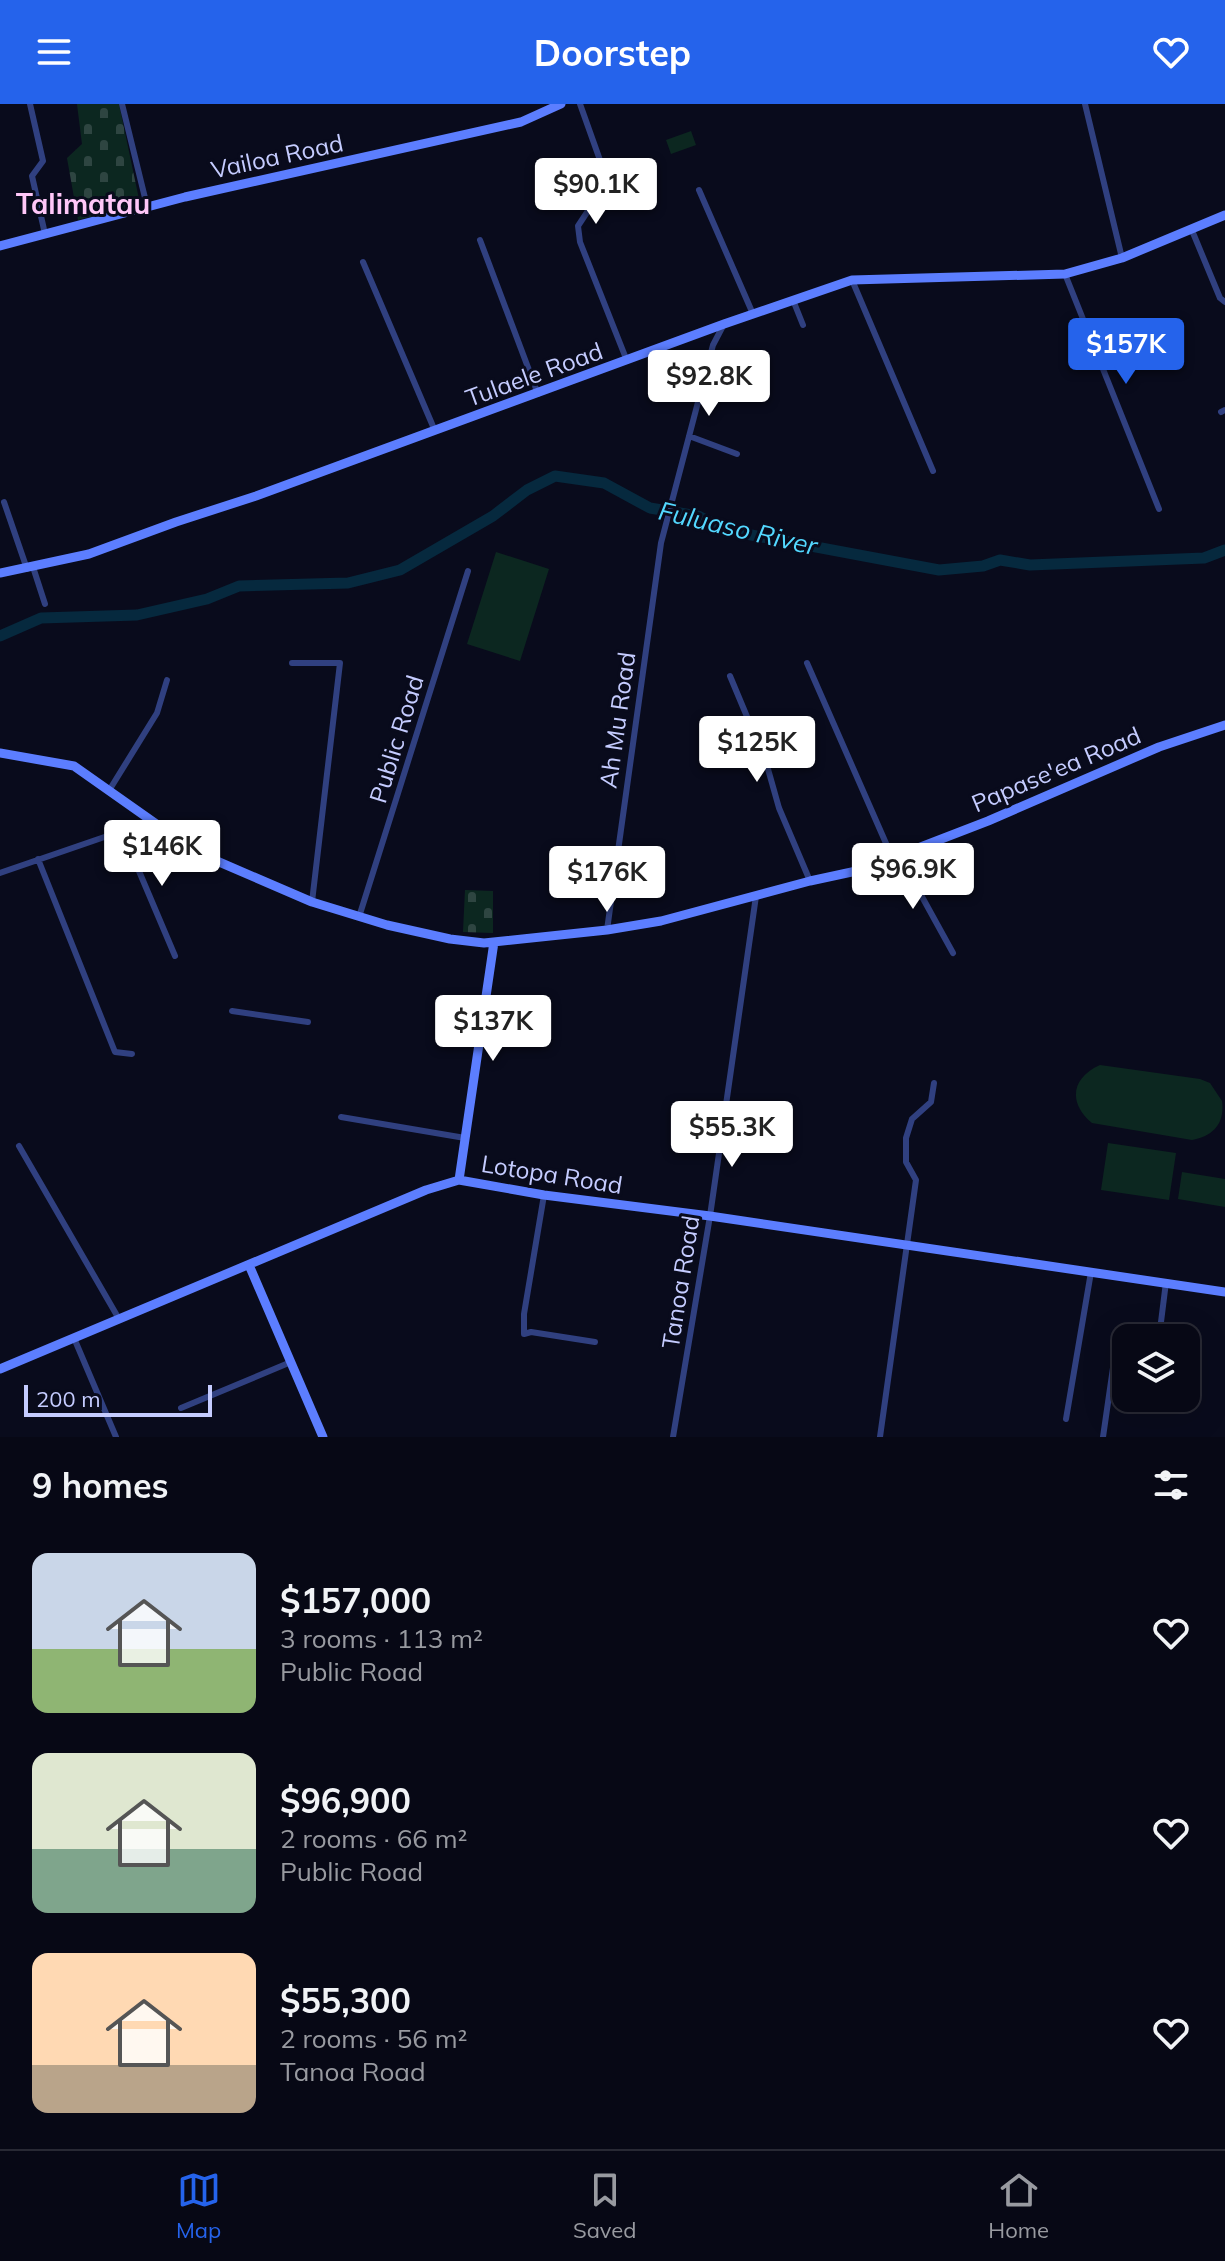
<!DOCTYPE html>
<meta charset="utf-8">
<style>
body{margin:0;font-family:Mulish,sans-serif;background:#10111e;color:#f1f3f6;height:100vh;display:flex;flex-direction:column;font-size:30px;white-space:nowrap}
*{box-sizing:border-box;margin:0}
p{font-size:26px;color:#989aa0}
.icon{flex:none;width:44px;height:44px;fill:none;stroke:currentColor;stroke-width:2;stroke-linecap:round;stroke-linejoin:round}
.map{position:relative;height:1333px;overflow:hidden}
.details{display:flex;flex-direction:column;background:#070815;flex:1}
.details>*{flex:none}
.tools{position:absolute;left:1112px;top:1220px;display:grid;gap:16px}
.tools a{display:grid;place-items:center;width:88px;height:88px;border-radius:16px;background:#070815;box-shadow:0 8px 32px #0002,0 0 0 2px #282934;font-size:40px}
.scale{position:absolute;left:24px;bottom:20px;width:188px;box-sizing:border-box;padding-left:8px;border:4px solid #c5ccff;border-top:0;font-size:22px;line-height:28px;white-space:nowrap;color:#c5ccff;-webkit-text-stroke:6px #090b1c;paint-order:stroke}
.price{position:absolute;translate:-50% -68px;padding:0 18px;border-radius:8px;background:#fff;color:#222;font-size:26px;line-height:52px;filter:drop-shadow(0 2px 4px #0008)}
.price::after{content:'';position:absolute;left:50%;top:48px;width:24px;height:18px;margin-left:-12px;background:inherit;clip-path:polygon(0 0,100% 0,50% 100%)}
.price.selected{background:#2563eb;color:#fff}
ul{padding:0;list-style:none}
li{display:flex;align-items:center;gap:24px;height:200px;padding:0 32px}
li span{display:grid;place-items:center;flex:none;width:224px;height:160px;border-radius:16px;color:#555}
li>.icon{margin-inline-start:auto}
span .icon{width:96px;height:96px;fill:#fffc;stroke-width:1}
li b{font-size:34px}
h2{display:flex;justify-content:space-between;align-items:center;height:96px;padding:0 32px;font-size:34px}
header{display:flex;justify-content:space-between;align-items:center;height:104px;padding:0 32px;background:#2563eb;color:#fff;font-size:36px;font-weight:700}
.menu{display:flex;justify-content:space-around;align-items:center;height:112px;border-top:2px solid #282934;background:#070815;font-size:22px;color:#989aa0}
.menu a{display:grid;justify-items:center;gap:4px}
.menu .selected{color:#2563eb}
.map>svg:first-child{display:block}
.green{fill:#0c2720}
.cemetery{fill:url(#cemetery-stones)}
.lines{fill:none;stroke-linecap:round;stroke-linejoin:round}
.river{stroke:#06293e;stroke-width:11}
.street{stroke:#304080;stroke-width:6}
.secondary{stroke:#5c7eff;stroke-width:9}
.labels{text-anchor:middle;dominant-baseline:central;stroke-width:6;stroke-linejoin:round;paint-order:stroke}
.street-label{font-size:24px;fill:#c5ccff;stroke:#090b1c}
.water-label{font-size:26px;font-style:italic;fill:#53d8ff;stroke:#090b1c}
.quarter-label{font-size:28px;font-weight:bold;fill:#ffc7f8;stroke:#090b1c}
</style>
<header><svg class="icon" aria-label="menu" viewBox="0 0 24 24"><path d="M4 6h16M4 12h16M4 18h16"/></svg>Doorstep<svg class="icon" aria-label="heart" viewBox="0 0 24 24"><path d="M12 20l-8-8c-3-5 5-10 8-4 3-6 11-1 8 4z"/></svg></header>
<div class="map">
<svg width="1225" height="1333" viewBox="0 0 1225 1333">
<defs>
<pattern id="cemetery-stones" width="16" height="16" patternUnits="userSpaceOnUse" patternTransform="scale(2)"><rect width="16" height="16" fill="#0c2720"/><path d="M2 7V4a2 2 0 0 1 4 0v3zM10 15v-3a2 2 0 0 1 4 0v3z" fill="#2e4541"/></pattern>
</defs>
<rect width="100%" height="100%" fill="#090b1c"/>
<!-- green -->
<path class="green" d="M691,27l5,14 -25,9 -5,-14z
M496,448l53,17 -29,92 -53,-17z
M1100,961l100,14 10,4 12,18c3,22 -8,35 -30,39l-100,-17c-24,-20 -21,-45 8,-58z
M1108,1039l68,10 -7,47 -68,-10z
M1182,1068l43,7v28l-47,-8z"/>
<!-- cemetery -->
<path class="cemetery" d="M77,0h42l21,100 -62,16 -11,-62 15,-14z
M465,786l28,1v42l-30,-1z"/>
<g class="lines">
<!-- river -->
<path class="river" d="M0,532l41,-18 96,-3 70,-16 32,-13 109,-3 52,-13 93,-54 34,-26 28,-14 49,7 46,25 48,8 27,14 214,40 44,-4 17,-6 30,5 174,-7 21,-8"/>
<!-- street -->
<path class="street" d="M30,0l13,57 -11,15 13,58
M122,0l25,102
M580,0l26,73 -1,8 -27,41 2,16 47,119
M1085,0l37,154
M699,86l54,124
M1191,124l29,70 5,4
M480,136l58,154
M363,158l72,169
M1065,170l94,235
M852,176l81,191
M793,196l10,25
M1221,308l4,-2
M689,332l48,18
M4,398l23,67
M33,463l12,37
M292,559h48l-28,239
M807,559l85,194
M730,572l36,86 13,46 31,73
M110,685l47,-76 10,-33
M122,727l53,125
M899,751l54,98
M38,755l77,193 17,2
M0,769l151,-52
M359,813l109,-346
M607,826l54,-387 52,-198 11,-21
M232,907l76,11
M341,1013l124,21
M19,1042l100,173
M544,1091l-20,119v20l7,-2 64,10
M74,1234l42,99
M1159,1234l7,-56
M181,1304l110,-46
M1066,1315l25,-147
M673,1333l37,-221 46,-320
M880,1333l36,-257 -10,-18v-24l6,-19 19,-17 3,-19
M1103,1333l11,-76 12,1"/>
<!-- secondary -->
<path class="secondary" d="M0,142l185,-49 336,-75 40,-18
M0,469l89,-19 87,-32 80,-26 468,-172 128,-44 213,-6 57,-16 103,-43
M0,649l74,13 122,86 116,50 75,23 63,14 34,4 123,-13 54,-9 149,-40 51,-11 127,-49 171,-74 66,-22
M459,1076l35,-238
M249,1161l74,172
M0,1265l426,-179 33,-10 85,15 166,21 515,76"/>
</g>
<g class="labels">
<!-- street labels -->
<g class="street-label">
<text transform="translate(277 52) rotate(-12)">Vailoa Road</text>
<text transform="translate(534 270) rotate(-20)">Tulaele Road</text>
<text transform="translate(617 616) rotate(-82)">Ah Mu Road</text>
<text transform="translate(396 635) rotate(-73)">Public Road</text>
<text transform="translate(1056 665) rotate(-23)">Papase'ea Road</text>
<text transform="translate(552 1070) rotate(9)">Lotopa Road</text>
<text transform="translate(680 1178) rotate(-81)">Tanoa Road</text>
</g>
<!-- water labels -->
<g class="water-label">
<text transform="translate(738 424) rotate(13)">Fuluaso River</text>
</g>
<!-- quarter labels -->
<g class="quarter-label">
<text x="83" y="99">Talimatau</text>
</g>
</g>
</svg>
<div class="tools">
<a><svg class="icon" aria-label="layers" viewBox="0 0 24 24"><path d="M12 4l9 5-9 5-9-5zM3 14l9 5 9-5"/></svg></a>
</div>
<div class="scale">200 m</div>
<b class="price" style="left:596px;top:122px">$90.1K</b>
<b class="price selected" style="left:1126px;top:282px">$157K</b>
<b class="price" style="left:709px;top:314px">$92.8K</b>
<b class="price" style="left:757px;top:680px">$125K</b>
<b class="price" style="left:162px;top:784px">$146K</b>
<b class="price" style="left:913px;top:807px">$96.9K</b>
<b class="price" style="left:607px;top:810px">$176K</b>
<b class="price" style="left:493px;top:959px">$137K</b>
<b class="price" style="left:732px;top:1065px">$55.3K</b>
</div>
<section class="details">
<h2>9 homes<svg class="icon" aria-label="filters" viewBox="0 0 24 24"><path d="M4 7h16M4 17h16"/><circle cx="9" cy="7" r="2"/><circle cx="15" cy="17" r="2"/></svg></h2>
<ul>
<li><span style="background:linear-gradient(#c9d6e8 60%,#8fb573 0)"><svg class="icon" aria-label="home" viewBox="0 0 24 24"><path d="M3 11l9-7 9 7M6 9v11h12V9"/></svg></span><div><b>$157,000</b><p>3 rooms · 113 m²</p><p>Public Road</p></div><svg class="icon" aria-label="heart" viewBox="0 0 24 24"><path d="M12 20l-8-8c-3-5 5-10 8-4 3-6 11-1 8 4z"/></svg></li>
<li><span style="background:linear-gradient(#dfe7d0 60%,#7fa58c 0)"><svg class="icon" aria-label="home" viewBox="0 0 24 24"><path d="M3 11l9-7 9 7M6 9v11h12V9"/></svg></span><div><b>$96,900</b><p>2 rooms · 66 m²</p><p>Public Road</p></div><svg class="icon" aria-label="heart" viewBox="0 0 24 24"><path d="M12 20l-8-8c-3-5 5-10 8-4 3-6 11-1 8 4z"/></svg></li>
<li><span style="background:linear-gradient(#ffd9b3 70%,#b9a48a 0)"><svg class="icon" aria-label="home" viewBox="0 0 24 24"><path d="M3 11l9-7 9 7M6 9v11h12V9"/></svg></span><div><b>$55,300</b><p>2 rooms · 56 m²</p><p>Tanoa Road</p></div><svg class="icon" aria-label="heart" viewBox="0 0 24 24"><path d="M12 20l-8-8c-3-5 5-10 8-4 3-6 11-1 8 4z"/></svg></li>
</ul>
</section>
<nav class="menu">
<a class="selected"><svg class="icon" aria-label="map" viewBox="0 0 24 24"><path d="M3 6l6-2 6 2 6-2v14l-6 2-6-2-6 2zM9 4v14M15 6v14"/></svg>Map</a>
<a><svg class="icon" aria-label="saved" viewBox="0 0 24 24"><path d="M7 4h10v16l-5-4-5 4z"/></svg>Saved</a>
<a><svg class="icon" aria-label="home" viewBox="0 0 24 24"><path d="M3 11l9-7 9 7M6 9v11h12V9"/></svg>Home</a>
</nav>
